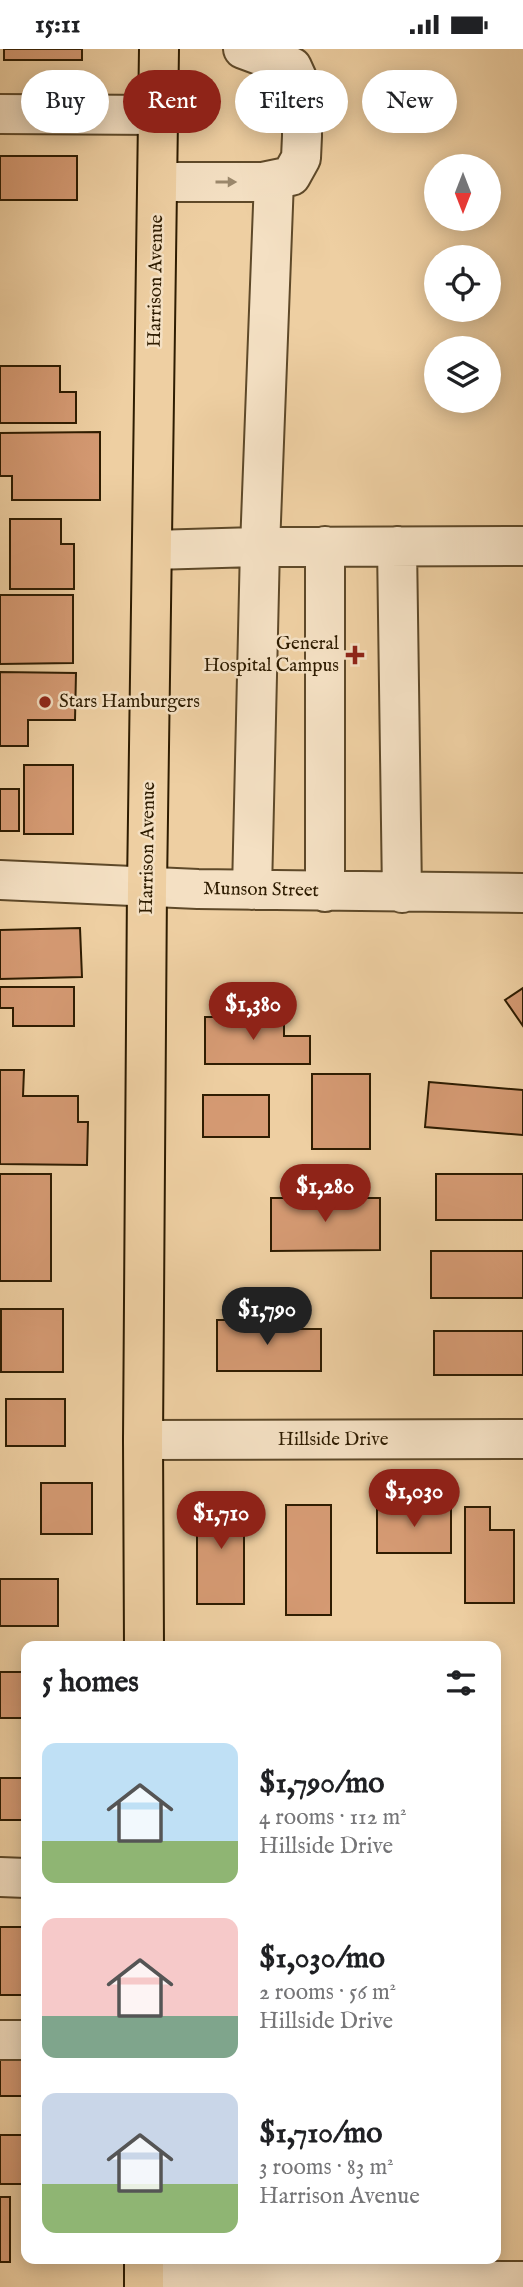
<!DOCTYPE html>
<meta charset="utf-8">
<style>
body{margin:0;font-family:"IM FELL English",serif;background:#f6f6f6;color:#202124;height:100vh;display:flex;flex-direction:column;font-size:26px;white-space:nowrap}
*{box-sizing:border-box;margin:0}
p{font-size:23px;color:#757577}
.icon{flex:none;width:38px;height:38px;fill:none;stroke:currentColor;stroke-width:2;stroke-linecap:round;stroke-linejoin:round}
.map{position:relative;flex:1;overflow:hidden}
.drawer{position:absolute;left:21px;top:1592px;width:480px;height:623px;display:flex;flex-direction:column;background:#fff;border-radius:14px;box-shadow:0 4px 18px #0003}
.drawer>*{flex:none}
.banner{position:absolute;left:21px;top:21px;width:481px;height:63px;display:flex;gap:14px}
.needle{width:46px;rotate:180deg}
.fabs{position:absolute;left:424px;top:105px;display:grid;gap:14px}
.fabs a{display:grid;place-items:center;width:77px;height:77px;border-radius:50%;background:#fff;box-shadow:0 4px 18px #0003;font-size:35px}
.price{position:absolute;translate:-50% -60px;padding:0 16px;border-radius:24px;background:#8f2418;color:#fff;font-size:23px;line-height:46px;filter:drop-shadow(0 2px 4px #0008)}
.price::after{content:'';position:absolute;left:50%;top:42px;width:21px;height:16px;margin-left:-10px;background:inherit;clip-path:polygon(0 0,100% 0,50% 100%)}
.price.selected{background:#222;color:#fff}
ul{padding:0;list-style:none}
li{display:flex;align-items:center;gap:21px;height:175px;padding:0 21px}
li span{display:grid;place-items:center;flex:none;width:196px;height:140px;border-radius:14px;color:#555}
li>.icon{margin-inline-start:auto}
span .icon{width:84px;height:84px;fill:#fffc;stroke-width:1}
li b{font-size:30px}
h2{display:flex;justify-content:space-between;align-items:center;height:84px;padding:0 21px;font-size:30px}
.tag{padding:0 24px;border-radius:32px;background:#fff;box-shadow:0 4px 18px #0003;font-size:24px;line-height:63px}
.tag.selected{background:#8f2418;color:#fff}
.status{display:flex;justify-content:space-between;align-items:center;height:49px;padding:0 35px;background:#fff;direction:ltr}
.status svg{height:19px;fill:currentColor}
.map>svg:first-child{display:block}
.building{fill:#d59a73;stroke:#2e1c01;stroke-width:2}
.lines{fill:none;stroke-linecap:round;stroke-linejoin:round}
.minor-casing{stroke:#5e4929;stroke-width:42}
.major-casing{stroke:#2e1c01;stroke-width:42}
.minor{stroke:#f4e0c3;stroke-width:38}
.major{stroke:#eecfa2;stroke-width:38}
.oneway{fill:#9b886c}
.poi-dot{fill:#8f2418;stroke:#f4e0c3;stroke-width:2.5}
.labels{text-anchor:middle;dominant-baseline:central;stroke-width:5;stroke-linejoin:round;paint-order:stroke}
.street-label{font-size:19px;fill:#2e1c01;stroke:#f4e0c3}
.poi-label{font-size:19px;fill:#2e1c01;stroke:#f4e0c3;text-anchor:end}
</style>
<div class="status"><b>15:11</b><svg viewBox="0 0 49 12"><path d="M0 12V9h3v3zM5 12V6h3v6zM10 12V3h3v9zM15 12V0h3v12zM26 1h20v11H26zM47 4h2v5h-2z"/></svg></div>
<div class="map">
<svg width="523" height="2238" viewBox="0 0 523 2238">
<rect width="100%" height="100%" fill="#eecfa2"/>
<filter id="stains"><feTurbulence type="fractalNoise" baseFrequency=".00286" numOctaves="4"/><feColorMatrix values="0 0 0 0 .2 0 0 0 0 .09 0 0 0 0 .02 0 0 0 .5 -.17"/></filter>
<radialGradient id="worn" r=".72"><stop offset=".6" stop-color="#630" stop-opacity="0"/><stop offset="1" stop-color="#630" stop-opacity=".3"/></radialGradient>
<!-- building -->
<path class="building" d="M4,0h78v11h-78z
M0,107h77v44h-77z
M0,317h60v26h16v31h-76z
M100,383v68h-88v-24h-12v-43z
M10,470h51v25h13v45h-64z
M0,546h73v68l-73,1z
M0,623l76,1 -1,47h-47v26h-28z
M24,716h49v69h-49z
M0,740h19v42h-19z
M80,879l2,49 -82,2v-49z
M0,938h74v39h-61v-18h-13z
M523,939v38l-18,-26z
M205,968h79v19h26v28h-105z
M0,1021h24l-1,26h55v26h10l-1,43 -87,-1z
M312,1025h58v75h-58z
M429,1033l94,8v45l-98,-8z
M203,1046h66v42h-66z
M0,1125h51v107h-51z
M436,1125h87v46h-87z
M271,1149h109v52l-109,1z
M431,1202h92v47h-92z
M1,1260h62v63h-62z
M217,1271h63v9h41v42h-104z
M434,1282h89v44h-89z
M6,1350h59v47h-59z
M41,1434h51v51h-51z
M197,1449h47v106h-47z
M286,1456h45v110h-45z
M377,1457h74v47h-74z
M465,1458h25v23h24v73h-49z
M0,1530h58v47h-58z
M0,1623h26v46h-26z
M23,1704h3v67h-26v-42h23z
M0,1878h26v68h-26z
M0,1999h26v48h-26z
M495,2037h2v70h-2z
M0,2086h26v49h-26z
M0,2148h10v65h-10z"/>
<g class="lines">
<!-- minor casing -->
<g class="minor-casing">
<path id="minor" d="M0,65l159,1
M158,133h104l29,-6 10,-18 1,-22v-47l-10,-22 -49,-18
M325,497v346
M397,497l5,347
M153,501l107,-3 263,-1
M0,831l198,9 325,4
M252,841l8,-343 14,-367
M143,1391l380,-1
M0,1828l26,1
M0,1991h26
M144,2231l379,1"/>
</g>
<!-- major casing -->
<g class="major-casing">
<path id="major" d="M144,1598l-1,-207 4,-553 12,-838
M144,2210v28"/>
</g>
<!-- minor -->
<use href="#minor" class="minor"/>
<!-- major -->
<use href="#major" class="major"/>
</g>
<!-- one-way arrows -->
<defs><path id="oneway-solid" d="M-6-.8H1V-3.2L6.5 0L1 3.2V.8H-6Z" transform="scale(1.75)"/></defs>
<use class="oneway" href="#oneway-solid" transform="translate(226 133)"/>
<!-- markers -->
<g class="poi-dot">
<path d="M351.5 595.5h7v7h7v7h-7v7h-7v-7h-7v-7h7z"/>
<circle cx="45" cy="653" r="7"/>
</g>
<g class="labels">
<!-- street labels -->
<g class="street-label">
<text transform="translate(156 232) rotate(-89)">Harrison Avenue</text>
<text transform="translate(148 799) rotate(-89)">Harrison Avenue</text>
<text transform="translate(261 841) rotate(1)">Munson Street</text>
<text x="333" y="1391">Hillside Drive</text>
</g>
<!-- poi labels -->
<g class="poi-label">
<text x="339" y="595">General<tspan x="339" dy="22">Hospital Campus</tspan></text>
<text x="59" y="653" text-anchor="start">Stars Hamburgers</text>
</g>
</g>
<rect width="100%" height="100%" filter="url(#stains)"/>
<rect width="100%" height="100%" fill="url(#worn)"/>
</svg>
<div class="fabs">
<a><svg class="needle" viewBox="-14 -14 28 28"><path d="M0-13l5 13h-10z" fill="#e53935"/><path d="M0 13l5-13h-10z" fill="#757577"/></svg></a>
<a><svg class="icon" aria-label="locate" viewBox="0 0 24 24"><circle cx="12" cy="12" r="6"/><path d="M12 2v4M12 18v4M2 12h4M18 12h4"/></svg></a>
<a><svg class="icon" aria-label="layers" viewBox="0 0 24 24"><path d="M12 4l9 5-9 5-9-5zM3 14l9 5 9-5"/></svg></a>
</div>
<b class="price" style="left:253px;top:993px">$1,380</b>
<b class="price" style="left:325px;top:1175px">$1,280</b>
<b class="price selected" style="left:267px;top:1298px">$1,790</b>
<b class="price" style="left:414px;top:1480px">$1,030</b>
<b class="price" style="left:221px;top:1502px">$1,710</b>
<div class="banner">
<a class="tag">Buy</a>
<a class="tag selected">Rent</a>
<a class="tag">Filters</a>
<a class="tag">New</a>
</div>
<section class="drawer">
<h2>5 homes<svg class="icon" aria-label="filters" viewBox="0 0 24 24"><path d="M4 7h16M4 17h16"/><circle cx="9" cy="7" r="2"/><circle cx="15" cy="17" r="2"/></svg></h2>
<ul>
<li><span style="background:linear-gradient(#bfe0f5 70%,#8fb573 0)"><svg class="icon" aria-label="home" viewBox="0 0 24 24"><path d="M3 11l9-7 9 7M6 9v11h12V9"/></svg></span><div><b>$1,790/mo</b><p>4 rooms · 112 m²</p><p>Hillside Drive</p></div></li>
<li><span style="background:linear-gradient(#f6c9c9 70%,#7fa58c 0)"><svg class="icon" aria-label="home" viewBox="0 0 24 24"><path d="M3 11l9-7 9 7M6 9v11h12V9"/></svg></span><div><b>$1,030/mo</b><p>2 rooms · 56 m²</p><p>Hillside Drive</p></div></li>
<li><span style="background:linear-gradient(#c9d6e8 65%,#8fb573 0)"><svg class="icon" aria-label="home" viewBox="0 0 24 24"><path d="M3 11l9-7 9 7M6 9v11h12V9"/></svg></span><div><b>$1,710/mo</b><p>3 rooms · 83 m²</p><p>Harrison Avenue</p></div></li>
</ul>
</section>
</div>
